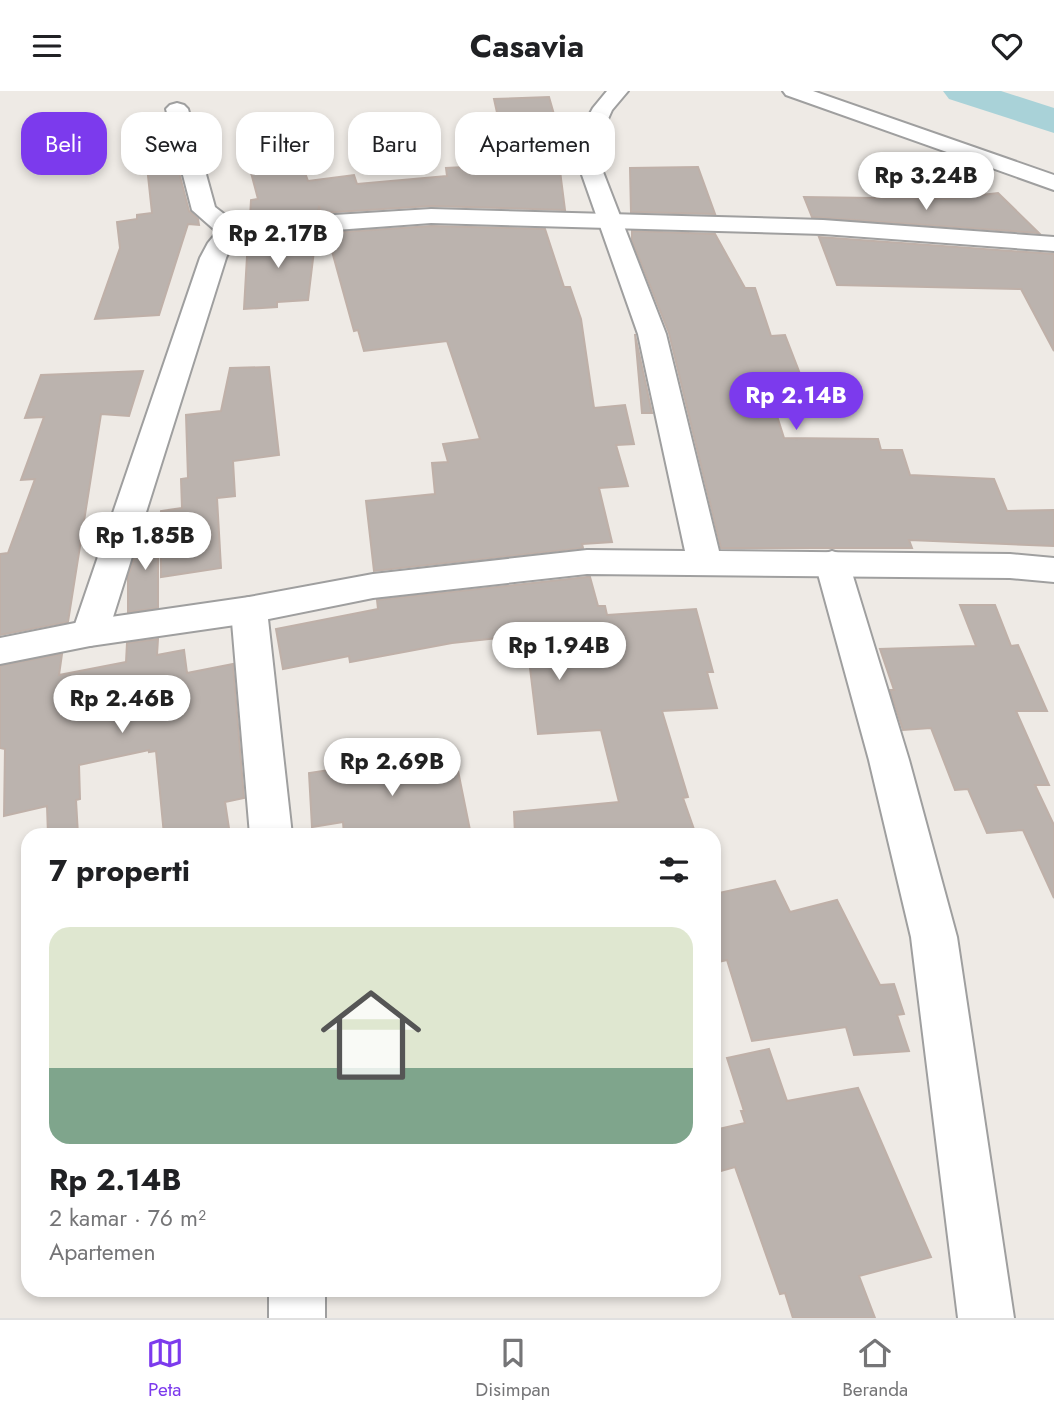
<!DOCTYPE html>
<html lang="id">
<meta charset="utf-8">
<style>
body{margin:0;font-family:Jost,sans-serif;background:#f2f2f2;color:#202124;height:100vh;display:flex;flex-direction:column;font-size:26px;white-space:nowrap}
*{box-sizing:border-box;margin:0}
p{font-size:23px;color:#757577}
.icon{flex:none;width:38px;height:38px;fill:none;stroke:currentColor;stroke-width:2;stroke-linecap:round;stroke-linejoin:round}
.map{position:relative;flex:1;overflow:hidden}
.drawer{position:absolute;left:21px;top:737px;width:700px;height:469px;display:flex;flex-direction:column;background:#fff;border-radius:21px;box-shadow:0 4px 10px #0003}
.drawer>*{flex:none}
.top-card{position:absolute;left:21px;top:21px;width:700px;height:63px;display:flex;gap:14px}
.price{position:absolute;translate:-50% -60px;padding:0 16px;border-radius:24px;background:#fff;color:#222;font-size:23px;line-height:46px;filter:drop-shadow(0 2px 4px #0008)}
.price::after{content:'';position:absolute;left:50%;top:42px;width:21px;height:16px;margin-left:-10px;background:inherit;clip-path:polygon(0 0,100% 0,50% 100%)}
.price.selected{background:#7c3aed;color:#fff}
ul{padding:0;list-style:none}
li{display:grid;align-content:center;gap:14px;height:371px;padding:0 28px}
li span{display:grid;place-items:center;height:217px;border-radius:21px;color:#555}
li>.icon{margin-inline-start:auto}
span .icon{width:126px;height:126px;fill:#fffc;stroke-width:1}
li b{font-size:30px}
h2{display:flex;justify-content:space-between;align-items:center;height:84px;padding:0 28px;font-size:30px}
.tag{padding:0 24px;border-radius:21px;background:#fff;box-shadow:0 4px 10px #0003;font-size:24px;line-height:63px}
.tag.selected{background:#7c3aed;color:#fff}
header{display:flex;justify-content:space-between;align-items:center;height:91px;padding:0 28px;background:#fff;font-size:32px;font-weight:700}
.tab-bar{display:flex;justify-content:space-around;align-items:center;height:98px;border-top:2px solid #e0e0e0;background:#fff;font-size:19px;color:#757577}
.tab-bar a{display:grid;justify-items:center;gap:4px}
.tab-bar .selected{color:#7c3aed}
.map>svg:first-child{display:block}
.lines{fill:none;stroke-linecap:round;stroke-linejoin:round}
.river{fill:#a9d2d8;fill-rule:evenodd}
.building{fill:#bbb3ae;stroke:#bfb0a8;stroke-width:2}
.minor-casing{stroke:#9f9f9f;stroke-width:4}
.tertiary-casing{stroke:#9f9f9f;stroke-width:4}
.minor{fill:#fff;fill-rule:evenodd}
.tertiary{fill:#fff;fill-rule:evenodd}
</style>
<header><svg class="icon" aria-label="menu" viewBox="0 0 24 24"><path d="M4 6h16M4 12h16M4 18h16"/></svg>Casavia<svg class="icon" aria-label="heart" viewBox="0 0 24 24"><path d="M12 20l-8-8c-3-5 5-10 8-4 3-6 11-1 8 4z"/></svg></header>
<div class="map">
<svg width="1054" height="1227" viewBox="0 0 1054 1227">
<rect width="100%" height="100%" fill="#eeeae5"/>
<g class="lines">
<!-- river -->
<path class="river" d="M943,0h58l53,17v25l-105,-34z"/>
</g>
<!-- building -->
<path class="building" d="M549,6l19,66h-9l6,47 -134,-4 -110,7 -2,-7 -1,7 -68,5 1,-18 7,-1 -9,-34 51,-6 8,22 46,-6 3,9 90,-8 -1,-8 62,-3 -16,-48h6l-4,-18z
M165,27l24,93 9,8 1,6 -11,-1 -29,91 -64,4 25,-71 -3,-26 20,-3v-4l15,-2 -10,-93z
M698,76l17,47 -84,-2 -1,-44z
M998,102l41,40 -227,-16 -8,-20 143,2z
M431,135l114,3 19,58h6l11,32 13,89 31,-3 9,39 -18,1 12,41 -29,2 13,54 -30,2 1,4 -209,23 -8,-70 69,-7 -3,-31 16,-1 -5,-18 37,-5 -33,-98 -83,10 -6,-21 -4,1 -27,-98z
M632,140l83,3 30,54h10l16,48 14,-1 17,44 -36,2 18,57 94,1 3,11h21l8,25 84,4 13,32 47,-1v36l-145,-6 3,8h-191l-52,-215 -37,-93z
M316,143l-8,66 -31,2v5l-33,2 4,-70z
M819,146l235,17v97l-33,-62 -184,-4z
M635,243v1l17,78h-10z
M269,276l10,88 -46,6 2,35 -18,2 4,70 -60,9v-66l21,-3 -1,-29 7,-1 -2,-63 35,-4 9,-43z
M143,280l-14,45 -28,-2 -33,208 -68,13v-81l8,-1 27,-74 -14,1 23,-63 -19,1 16,-43z
M145,432h13v85l-30,4v-35z
M587,486h3l8,29h7l2,9 89,-6 17,63h-6l10,36 -55,3 26,86 -5,1 13,37h-181l-1,-23 105,-10 -18,-72 -63,4 -12,-99 -74,8 -102,19 -1,-6 -66,13 -7,-40 102,-20 -1,-9z
M960,514h35l16,41 7,-1 29,66h-31l33,74h-14l19,40v73l-31,-68 -36,3 -19,-44 -13,1 -24,-62 -28,2 -13,-40h4l-14,-41 96,-3z
M158,548l-1,16 27,-5 3,23 46,-9 11,134 -19,4 5,33h-66l-8,-84 -7,1v-2l-70,15 1,34 -4,1 2,35h-30l-1,-29 -43,10 1,-67 -5,-1v-82l62,-12 -3,21 67,-13 1,-19z
M454,660l17,84h-127l-1,-13 -31,5 -3,-54z
M775,790l15,31 47,-12 43,85 14,-1 10,30 -7,1 12,36 -55,4 -8,-28 -94,14 -25,-81 -13,3v-69z
M769,958l18,52 71,-13 73,169 -72,19 16,42h-82l-8,-25 -5,1 -45,-127 -21,6v-43l31,-7 -4,-12h3l-17,-53z"/>
<g class="lines">
<!-- minor casing -->
<g class="minor-casing">
<path id="minor" d="M783,0h30l241,84v15l-268,-95z
M177,12l7,2 4,4 27,98 22,17 16,-4 178,-11 392,11 231,17v14l-231,-17 -392,-11 -190,14 -10,9 -5,12 -118,375 -5,9 -13,4 -13,-4 -5,-9 128,-375 8,-15 9,-11 -25,-22 -26,-101 4,-4z
M832,460l12,4 5,8 60,197 48,177 57,381h-56l-47,-381 -42,-177 -54,-197 5,-8z
M249,506l13,4 5,9 25,225h-42l-19,-225 5,-9z
M269,1199h56v28h-56z"/>
</g>
<!-- tertiary casing -->
<g class="tertiary-casing">
<path id="tertiary" d="M607,0h21l-16,19 -9,20v42l63,162 53,217 291,3 44,4v24l-44,-4 -423,-4 -214,24 -124,25 -159,23 -90,18v-26l90,-18 159,-23 124,-23 214,-24 98,1 -47,-217 -57,-162v-42l12,-22z"/>
</g>
<!-- minor -->
<use href="#minor" class="minor"/>
<!-- tertiary -->
<use href="#tertiary" class="tertiary"/>
</g>
</svg>
<b class="price" style="left:926px;top:121px">Rp 3.24B</b>
<b class="price" style="left:278px;top:179px">Rp 2.17B</b>
<b class="price selected" style="left:796px;top:341px">Rp 2.14B</b>
<b class="price" style="left:145px;top:481px">Rp 1.85B</b>
<b class="price" style="left:559px;top:591px">Rp 1.94B</b>
<b class="price" style="left:122px;top:644px">Rp 2.46B</b>
<b class="price" style="left:392px;top:707px">Rp 2.69B</b>
<div class="top-card">
<a class="tag selected">Beli</a>
<a class="tag">Sewa</a>
<a class="tag">Filter</a>
<a class="tag">Baru</a>
<a class="tag">Apartemen</a>
</div>
<section class="drawer">
<h2>7 properti<svg class="icon" aria-label="filters" viewBox="0 0 24 24"><path d="M4 7h16M4 17h16"/><circle cx="9" cy="7" r="2"/><circle cx="15" cy="17" r="2"/></svg></h2>
<ul>
<li><span style="background:linear-gradient(#dfe7d0 65%,#7fa58c 0)"><svg class="icon" aria-label="home" viewBox="0 0 24 24"><path d="M3 11l9-7 9 7M6 9v11h12V9"/></svg></span><div><b>Rp 2.14B</b><p>2 kamar · 76 m²</p><p>Apartemen</p></div></li>
</ul>
</section>
</div>
<nav class="tab-bar">
<a class="selected"><svg class="icon" aria-label="map" viewBox="0 0 24 24"><path d="M3 6l6-2 6 2 6-2v14l-6 2-6-2-6 2zM9 4v14M15 6v14"/></svg>Peta</a>
<a><svg class="icon" aria-label="saved" viewBox="0 0 24 24"><path d="M7 4h10v16l-5-4-5 4z"/></svg>Disimpan</a>
<a><svg class="icon" aria-label="home" viewBox="0 0 24 24"><path d="M3 11l9-7 9 7M6 9v11h12V9"/></svg>Beranda</a>
</nav>
